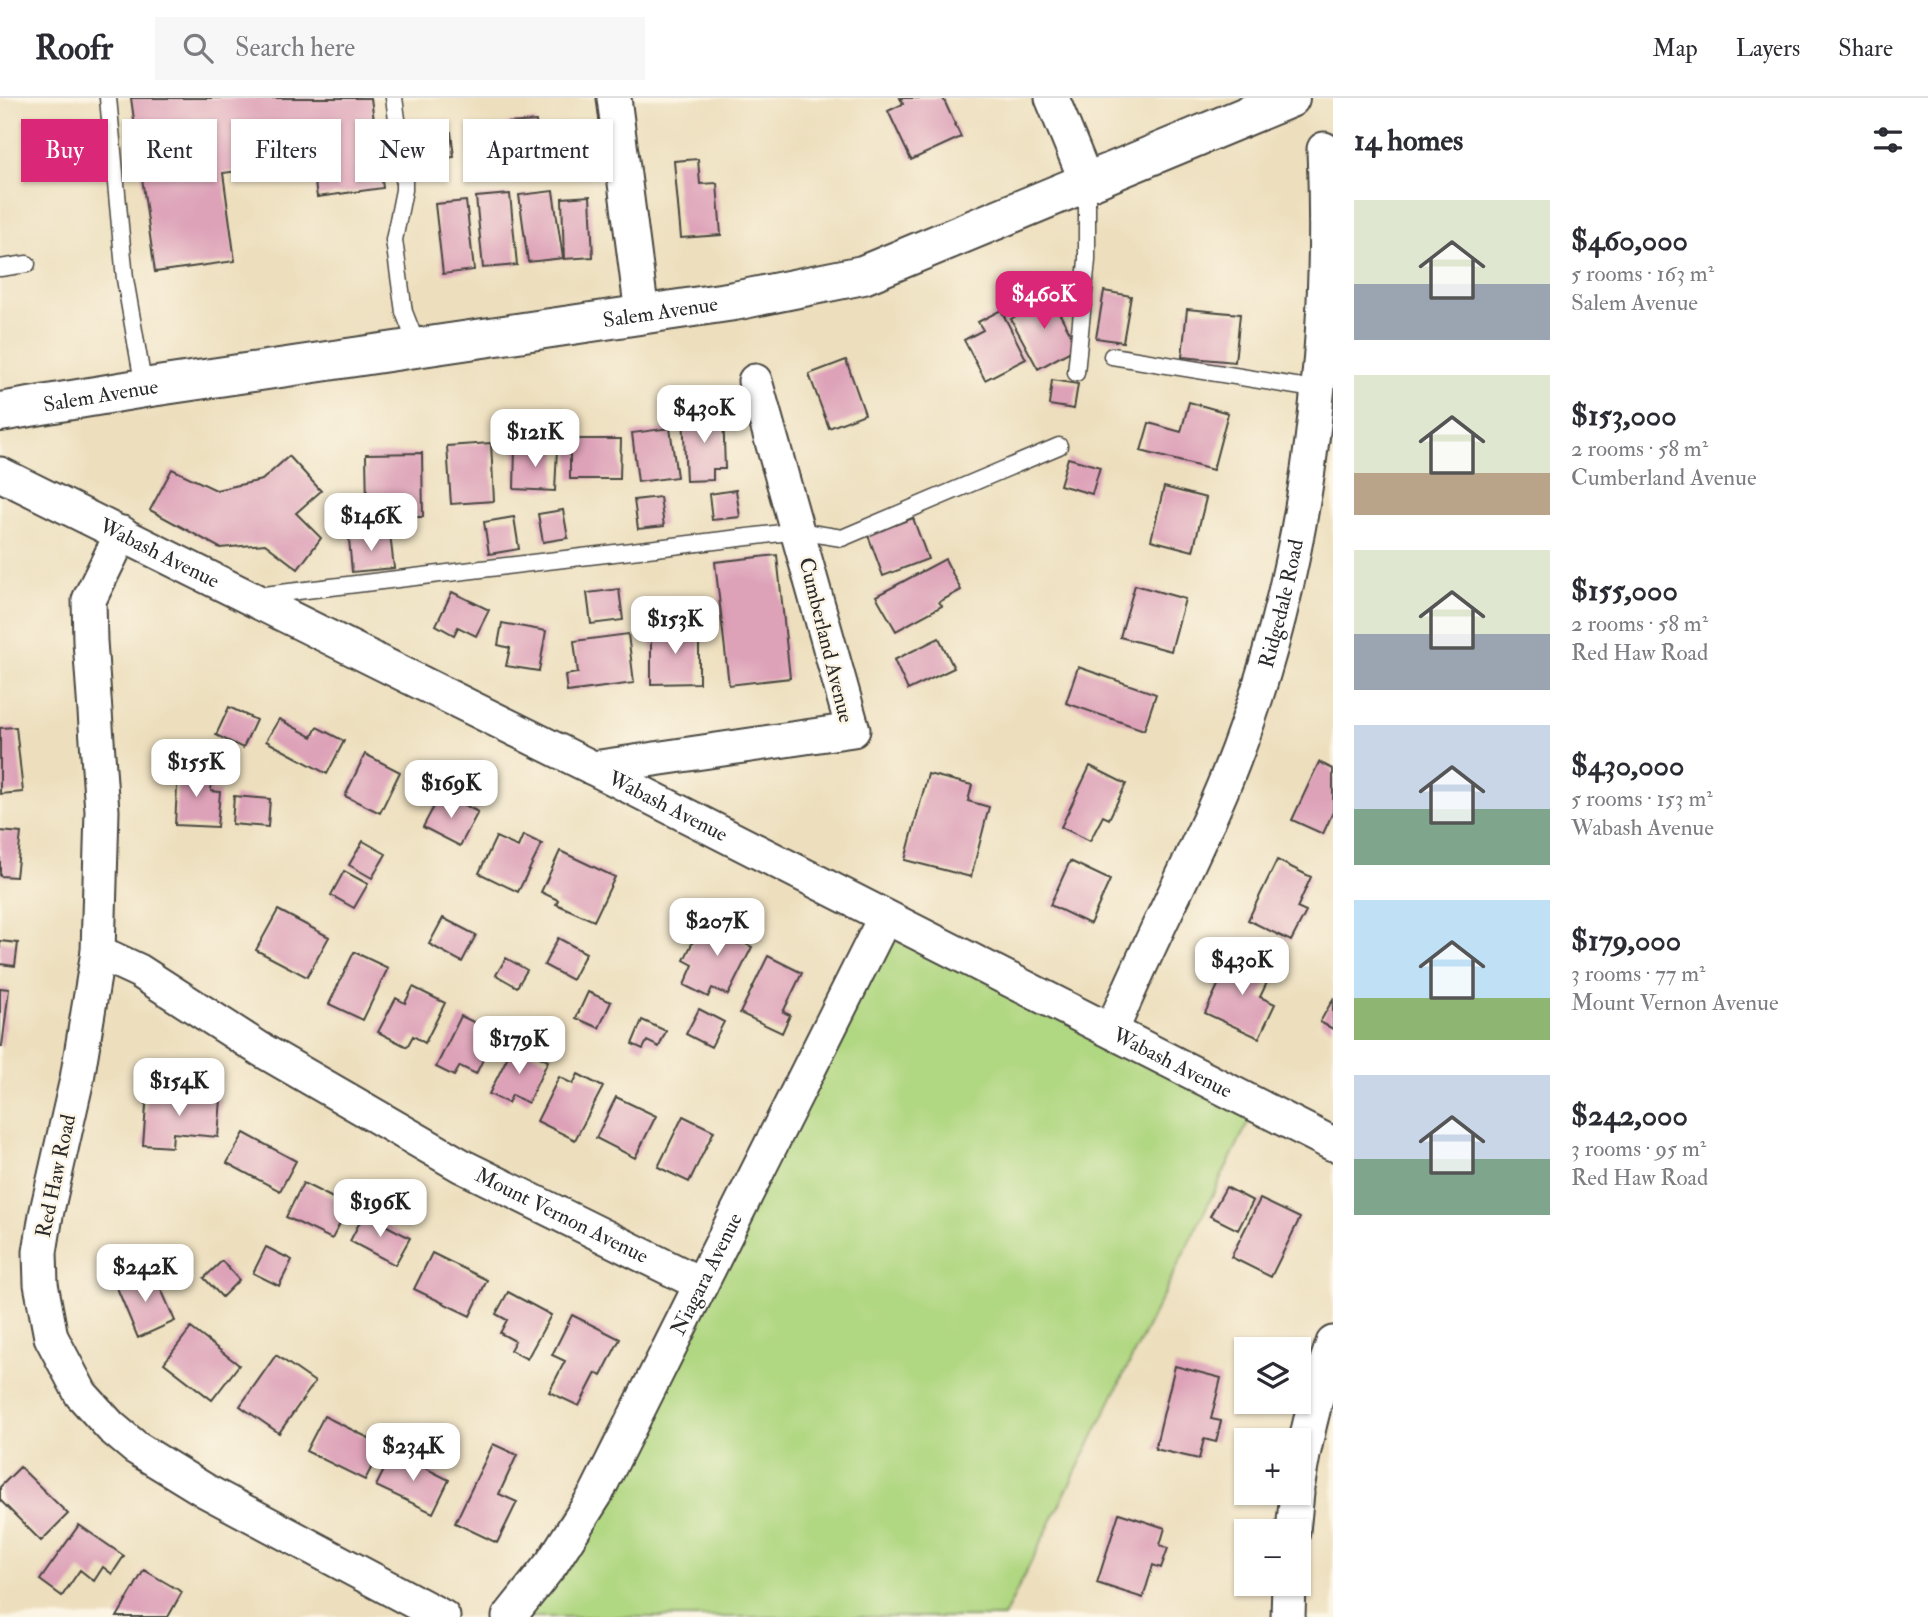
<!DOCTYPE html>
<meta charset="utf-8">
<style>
body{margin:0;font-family:"IM FELL Double Pica",serif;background:#f7f7f7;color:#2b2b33;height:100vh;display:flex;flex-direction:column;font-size:26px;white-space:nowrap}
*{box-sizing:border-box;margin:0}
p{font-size:23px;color:#7c7c81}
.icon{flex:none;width:38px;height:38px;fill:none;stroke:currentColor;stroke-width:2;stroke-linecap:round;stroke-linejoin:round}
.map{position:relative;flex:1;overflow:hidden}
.sheet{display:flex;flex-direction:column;background:#fff;width:595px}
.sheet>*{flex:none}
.top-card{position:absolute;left:21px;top:21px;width:665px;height:63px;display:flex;gap:14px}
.buttons{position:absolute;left:1234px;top:1239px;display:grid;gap:14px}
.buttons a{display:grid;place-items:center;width:77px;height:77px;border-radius:0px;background:#fff;box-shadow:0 2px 5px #0004;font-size:35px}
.price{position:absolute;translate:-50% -60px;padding:0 16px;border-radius:14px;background:#fff;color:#222;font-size:23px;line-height:46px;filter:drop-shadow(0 2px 4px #0008)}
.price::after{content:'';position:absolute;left:50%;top:42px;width:21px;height:16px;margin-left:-10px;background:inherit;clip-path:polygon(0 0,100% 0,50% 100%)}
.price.selected{background:#db2777;color:#fff}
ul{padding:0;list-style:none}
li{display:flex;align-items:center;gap:21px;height:175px;padding:0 21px}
li span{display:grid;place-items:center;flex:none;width:196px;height:140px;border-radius:0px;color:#555}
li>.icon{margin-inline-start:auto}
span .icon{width:84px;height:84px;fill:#fffc;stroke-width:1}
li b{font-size:30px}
h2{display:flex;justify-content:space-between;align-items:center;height:84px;padding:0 21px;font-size:30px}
.pill{padding:0 24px;border-radius:0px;background:#fff;box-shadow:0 2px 5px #0004;font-size:24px;line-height:63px}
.pill.selected{background:#db2777;color:#fff}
header{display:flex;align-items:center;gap:42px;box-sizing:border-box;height:98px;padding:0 35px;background:#fff;border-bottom:2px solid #e1e1e2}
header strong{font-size:33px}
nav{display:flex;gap:38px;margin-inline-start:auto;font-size:24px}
.search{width:490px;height:63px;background:#f7f7f7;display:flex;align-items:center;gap:18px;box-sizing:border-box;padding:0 24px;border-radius:0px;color:#7c7c81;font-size:26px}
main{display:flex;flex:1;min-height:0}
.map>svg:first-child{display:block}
.green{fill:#b0d781;stroke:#6e8156;stroke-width:2}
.building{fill:#dda1b8}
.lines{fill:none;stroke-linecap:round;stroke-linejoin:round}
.lane-casing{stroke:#484641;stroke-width:19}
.street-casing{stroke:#484641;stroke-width:37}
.primary-casing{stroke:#484641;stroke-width:42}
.lane{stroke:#fff;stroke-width:16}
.street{stroke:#fff;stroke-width:33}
.primary{stroke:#fff;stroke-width:38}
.labels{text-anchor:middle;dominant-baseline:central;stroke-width:5;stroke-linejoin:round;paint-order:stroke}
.street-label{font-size:21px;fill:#2b2b2b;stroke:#fcf5e5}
</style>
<header>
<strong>Roofr</strong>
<div class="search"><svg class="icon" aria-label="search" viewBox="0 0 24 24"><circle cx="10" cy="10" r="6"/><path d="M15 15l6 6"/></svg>Search here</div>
<nav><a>Map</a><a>Layers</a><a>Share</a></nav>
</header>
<main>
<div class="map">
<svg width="1333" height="1519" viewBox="0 0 1333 1519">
<rect width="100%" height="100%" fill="#fcf5e5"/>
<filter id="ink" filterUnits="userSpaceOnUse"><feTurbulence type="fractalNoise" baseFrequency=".0143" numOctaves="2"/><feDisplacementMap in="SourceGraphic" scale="14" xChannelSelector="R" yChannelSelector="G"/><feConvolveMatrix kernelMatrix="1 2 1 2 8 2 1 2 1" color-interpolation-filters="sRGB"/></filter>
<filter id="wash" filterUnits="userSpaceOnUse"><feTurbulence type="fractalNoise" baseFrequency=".00686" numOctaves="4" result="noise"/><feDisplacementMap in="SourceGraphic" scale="28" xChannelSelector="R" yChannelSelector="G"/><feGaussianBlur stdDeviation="1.57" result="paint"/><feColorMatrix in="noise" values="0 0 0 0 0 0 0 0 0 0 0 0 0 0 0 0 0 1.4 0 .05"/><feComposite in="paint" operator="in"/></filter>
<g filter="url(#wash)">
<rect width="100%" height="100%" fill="#eddfbe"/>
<!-- green -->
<path class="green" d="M885,819l372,188 -253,512h-495l13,-14z"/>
<g id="blocks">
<!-- building -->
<path class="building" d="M131,0h240l12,90 -66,9 -5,-36 -89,12 12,88 -80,11z
M900,0h43l18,39 -50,23 -23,-49 15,-7z
M536,23l2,24 -29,2 -2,-24z
M451,34l3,25 -29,4 -3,-25z
M698,61l2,25 17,-1 4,52 -40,3 -7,-77z
M553,93l10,67 -35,4 -9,-67z
M510,96l7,71 -34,3 -7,-71z
M590,98l3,61 -29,2 -2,-61z
M466,103l8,69 -31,4 -8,-70z
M1047,193l31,56 -40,22 -27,-50 17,-10 -3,-6z
M1104,193l27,5 -8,46 -27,-4z
M1187,211l53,5 -5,48 -53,-5z
M1001,212l25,49 -41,21 -21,-40 19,-10 -5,-8z
M846,262l19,54 -36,14 -20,-54z
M1052,282l26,4 -4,25 -25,-4z
M1189,304l39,11 -15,57 -72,-19 8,-28 32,9z
M723,313l2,58h-12v11l-27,1 -3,-68z
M670,330l7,49 -39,5 -6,-49z
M570,341h51l-1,40h-50z
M491,345l3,58 -43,3 -4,-58z
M515,350l42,1 -2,42 -41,-2z
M422,355l1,64h-29v-11h-27l-1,-52z
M289,358l32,35 -25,22 25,25 -23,31 -33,-25 -45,4 -70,-38 22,-41 44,21 46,-10z
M1068,360l32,9 -8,27 -32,-9z
M1164,389l42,11 -13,53 -42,-11z
M736,392l4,27 -28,3 -3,-26z
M660,399l4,29 -26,3 -4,-29z
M563,412l5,28 -25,4 -5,-28z
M514,419l5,32 -30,5 -5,-32z
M913,420l15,41 -45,17 -15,-41z
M390,436l4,34 -42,4 -3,-33z
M777,457l13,123 -61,7 -14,-123z
M945,461l16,31 -22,12 3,4 -46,25 -20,-35z
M1135,487l50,14 -14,52 -51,-14z
M619,491l4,31 -32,4 -4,-31z
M452,494l37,18 -13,26 -18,-9 -4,8 -18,-10z
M502,525l44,8 -7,40 -33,-5 4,-18 -12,-3z
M651,530h48v55l-48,1z
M628,536l6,49 -67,9 -2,-17 13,-2 -4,-32z
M939,540l15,30 -46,22 -14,-30z
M1078,569l78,27 -12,36 -78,-27z
M229,609l27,13 -13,28 -27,-13z
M279,621l33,18 5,-10 27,14 -17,33 -61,-33z
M16,629l7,65 -23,2v-66z
M365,656l35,18 -20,41 -35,-17z
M1319,664l14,7v43l-10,22 -31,-14z
M1090,668l36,18 -17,35 -6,-3 -13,25 -29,-14z
M178,671l34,2 -1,20 9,1 -3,35 -42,-2z
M928,676l44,11 -4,16 21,6 -18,70 -66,-17z
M441,695l37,19 -18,34 -37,-19z
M234,698l36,3 -2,28 -36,-3z
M0,733l21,2 -5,44 -16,-1z
M523,737l19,9 -24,48 -39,-19 17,-36 22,10z
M363,743l23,13 -14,24 -23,-13z
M560,753l55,26 -21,44 -38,-17 2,-4 -17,-8z
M1277,762l34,17 -14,31 9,4 -15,29 -43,-21z
M1070,763l40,19 -20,44 -40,-19z
M344,773l24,13 -14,24 -23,-13z
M278,812l51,27 -22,40 -51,-27z
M443,820l33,17 -14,27 -33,-18z
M720,820l27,13 -5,11 10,5 -24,48 -16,-7 -4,9 -24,-12 9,-20 -9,-5 18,-37 13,6z
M558,840l28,15 -14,27 -28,-15z
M0,843l18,2 -3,23 -15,-2z
M354,854l34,16 -25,52 -34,-16z
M1233,855l39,19 -12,25 15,7 -16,34 -54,-25z
M768,858l34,17 -19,39 7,3 -8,18 -42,-20z
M506,860l21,12 -10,17 -21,-12z
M413,889l32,16 -20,40 -12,-7 -6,11 -29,-15 18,-34 9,5z
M0,890l9,1 -7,58h-2z
M588,894l23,10 -12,26 -23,-10z
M1333,901v30l-13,-7z
M699,911l25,13 -13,25 -25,-13z
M461,918l35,17 -20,41 -16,-8 -6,10 -18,-9z
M642,922l24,11 -7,16 -12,-6 -4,8 -11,-5z
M514,946l34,17 -20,42 -16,-8 -4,8 -19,-9z
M578,976l25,13 -28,53 -38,-19 22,-44 14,7z
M147,995l74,6 -3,38 -45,-4 -1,14 -29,-2z
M616,999l40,19 -21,42 -39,-20z
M683,1018l31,15 -25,51 -31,-15z
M244,1035l52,28 -16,30 -53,-28z
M303,1085l46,23 -17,33 -46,-22z
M1226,1089l27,14 -15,29 -28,-14z
M1260,1101l40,19 -29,59 -40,-20z
M364,1116l46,24 -15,27 -45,-24z
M266,1149l26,13 -13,26 -26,-13z
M432,1155l55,27 -17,36 -56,-27z
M222,1163l17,19 -17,17 -18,-19z
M137,1175l4,8 14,-6 20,46 -37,17 -23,-55z
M508,1194l43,23 -24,44 -17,-9 5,-9 -15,-8 7,-13 -11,-6z
M572,1217l48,24 -19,37 -5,-3 -17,33 -30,-14 16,-31 -13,-6z
M191,1230l48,37 -27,35 -48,-37z
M276,1257l39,27 -36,51 -39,-27z
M1175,1268l46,12 -10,41 10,2 -5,21 -12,-3 -5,20 -44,-10z
M324,1318l59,29 -18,35 -59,-29z
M493,1346l24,11 -18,39 18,8 -20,41 -42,-20z
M393,1354l56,28 -16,33 -57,-27z
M20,1369l48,47 -27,27 -41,-41v-13z
M1119,1415l46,15 -5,17 8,3 -7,20 -8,-3 -10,33 -46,-15z
M79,1427l45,31 -12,18 -9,-7 -9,14 -14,-11 -18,26 -22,-16z
M144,1472l38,22 -14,25h-51z"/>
</g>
</g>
<g filter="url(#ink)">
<use href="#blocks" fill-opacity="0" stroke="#484641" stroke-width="2"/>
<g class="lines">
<!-- lane casing -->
<g class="lane-casing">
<path id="lane" d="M108,0l17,181 19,109
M394,0l10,70v22l-10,50 10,72 14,36
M0,170l27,-4
M1112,258l208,34
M1076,275l11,-113v-76
M256,498l542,-65 44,7 217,-92"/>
</g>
<!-- street casing -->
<g class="street-casing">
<g id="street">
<path d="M614,0l28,216"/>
<path d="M1052,0l35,85"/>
<path id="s1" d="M0,376l593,294 740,376"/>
<path d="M122,435l-33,67 1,41 12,170 -4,141 -21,127 -31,136 -6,37 1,32 10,53 30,57 30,33 25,21 70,43 237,126"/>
<path d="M593,670l260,-38 -98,-349"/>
<path id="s2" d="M98,854l41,19 121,78 202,117 239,118"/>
<path id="s3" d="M1112,932c35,-85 79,-165 114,-250 79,-195 107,-422 98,-631"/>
<path d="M1298,1385c8,-48 19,-94 35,-140"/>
<path d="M1293,1433l4,-38"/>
<path id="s4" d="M509,1519l43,-54 44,-69 289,-577"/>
<path d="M1288,1519l1,-33"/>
</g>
</g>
<!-- primary casing -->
<g class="primary-casing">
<g id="primary">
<path id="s5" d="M0,314l144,-24 590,-87 129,-26 427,-177"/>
</g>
</g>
<!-- lane -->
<use href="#lane" class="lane"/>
<!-- street -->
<use href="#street" class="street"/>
<!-- primary -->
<use href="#primary" class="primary"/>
</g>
</g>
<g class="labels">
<!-- street labels -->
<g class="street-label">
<text stroke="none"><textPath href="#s5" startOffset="668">Salem Avenue</textPath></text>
<text stroke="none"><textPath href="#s5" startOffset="102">Salem Avenue</textPath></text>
<text stroke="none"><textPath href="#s1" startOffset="178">Wabash Avenue</textPath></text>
<text stroke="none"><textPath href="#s3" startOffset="460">Ridgedale Road</textPath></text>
<text transform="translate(826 542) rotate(76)">Cumberland Avenue</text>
<text stroke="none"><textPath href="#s1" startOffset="746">Wabash Avenue</textPath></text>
<text stroke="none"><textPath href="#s1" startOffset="1312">Wabash Avenue</textPath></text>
<text transform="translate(56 1078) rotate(-78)">Red Haw Road</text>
<text stroke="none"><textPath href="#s2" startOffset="534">Mount Vernon Avenue</textPath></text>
<text stroke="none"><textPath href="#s4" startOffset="397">Niagara Avenue</textPath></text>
</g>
</g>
</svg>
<div class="buttons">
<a><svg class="icon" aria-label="layers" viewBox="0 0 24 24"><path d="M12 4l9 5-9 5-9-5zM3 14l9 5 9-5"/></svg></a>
<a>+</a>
<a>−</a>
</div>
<b class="price selected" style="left:1044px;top:233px">$460K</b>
<b class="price" style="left:704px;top:347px">$430K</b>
<b class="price" style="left:535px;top:371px">$121K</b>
<b class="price" style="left:371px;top:455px">$146K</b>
<b class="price" style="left:675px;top:558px">$153K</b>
<b class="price" style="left:196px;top:701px">$155K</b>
<b class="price" style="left:451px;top:722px">$169K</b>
<b class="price" style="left:717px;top:860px">$207K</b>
<b class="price" style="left:1242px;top:899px">$430K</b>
<b class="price" style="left:519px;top:978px">$179K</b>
<b class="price" style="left:179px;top:1020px">$154K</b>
<b class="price" style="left:380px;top:1141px">$196K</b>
<b class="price" style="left:145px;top:1206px">$242K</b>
<b class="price" style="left:413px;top:1385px">$234K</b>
<div class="top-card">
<a class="pill selected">Buy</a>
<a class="pill">Rent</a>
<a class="pill">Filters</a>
<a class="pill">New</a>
<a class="pill">Apartment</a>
</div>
</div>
<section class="sheet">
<h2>14 homes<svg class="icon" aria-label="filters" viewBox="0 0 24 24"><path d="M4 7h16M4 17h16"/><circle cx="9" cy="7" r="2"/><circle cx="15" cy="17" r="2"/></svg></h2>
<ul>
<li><span style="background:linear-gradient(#dfe7d0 60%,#9aa5b1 0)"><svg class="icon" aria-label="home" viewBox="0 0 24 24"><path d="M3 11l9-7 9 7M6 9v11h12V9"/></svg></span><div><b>$460,000</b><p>5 rooms · 163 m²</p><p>Salem Avenue</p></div></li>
<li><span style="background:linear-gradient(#dfe7d0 70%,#b9a48a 0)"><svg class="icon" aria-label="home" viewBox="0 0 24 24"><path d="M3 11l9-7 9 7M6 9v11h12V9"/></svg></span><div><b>$153,000</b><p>2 rooms · 58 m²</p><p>Cumberland Avenue</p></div></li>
<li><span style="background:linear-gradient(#dfe7d0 60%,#9aa5b1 0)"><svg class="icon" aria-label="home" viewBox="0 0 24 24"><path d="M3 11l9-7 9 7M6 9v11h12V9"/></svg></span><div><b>$155,000</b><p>2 rooms · 58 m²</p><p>Red Haw Road</p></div></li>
<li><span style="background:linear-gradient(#c9d6e8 60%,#7fa58c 0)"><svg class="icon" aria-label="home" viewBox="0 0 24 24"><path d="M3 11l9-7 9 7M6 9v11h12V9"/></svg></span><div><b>$430,000</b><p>5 rooms · 153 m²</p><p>Wabash Avenue</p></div></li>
<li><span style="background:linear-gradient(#bfe0f5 70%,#8fb573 0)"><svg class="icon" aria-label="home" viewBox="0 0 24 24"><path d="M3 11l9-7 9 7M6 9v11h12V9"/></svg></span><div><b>$179,000</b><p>3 rooms · 77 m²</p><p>Mount Vernon Avenue</p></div></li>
<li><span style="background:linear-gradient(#c9d6e8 60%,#7fa58c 0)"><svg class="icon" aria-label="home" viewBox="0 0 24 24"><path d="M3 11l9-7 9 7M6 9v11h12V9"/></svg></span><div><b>$242,000</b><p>3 rooms · 95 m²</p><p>Red Haw Road</p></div></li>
</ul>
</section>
</main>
